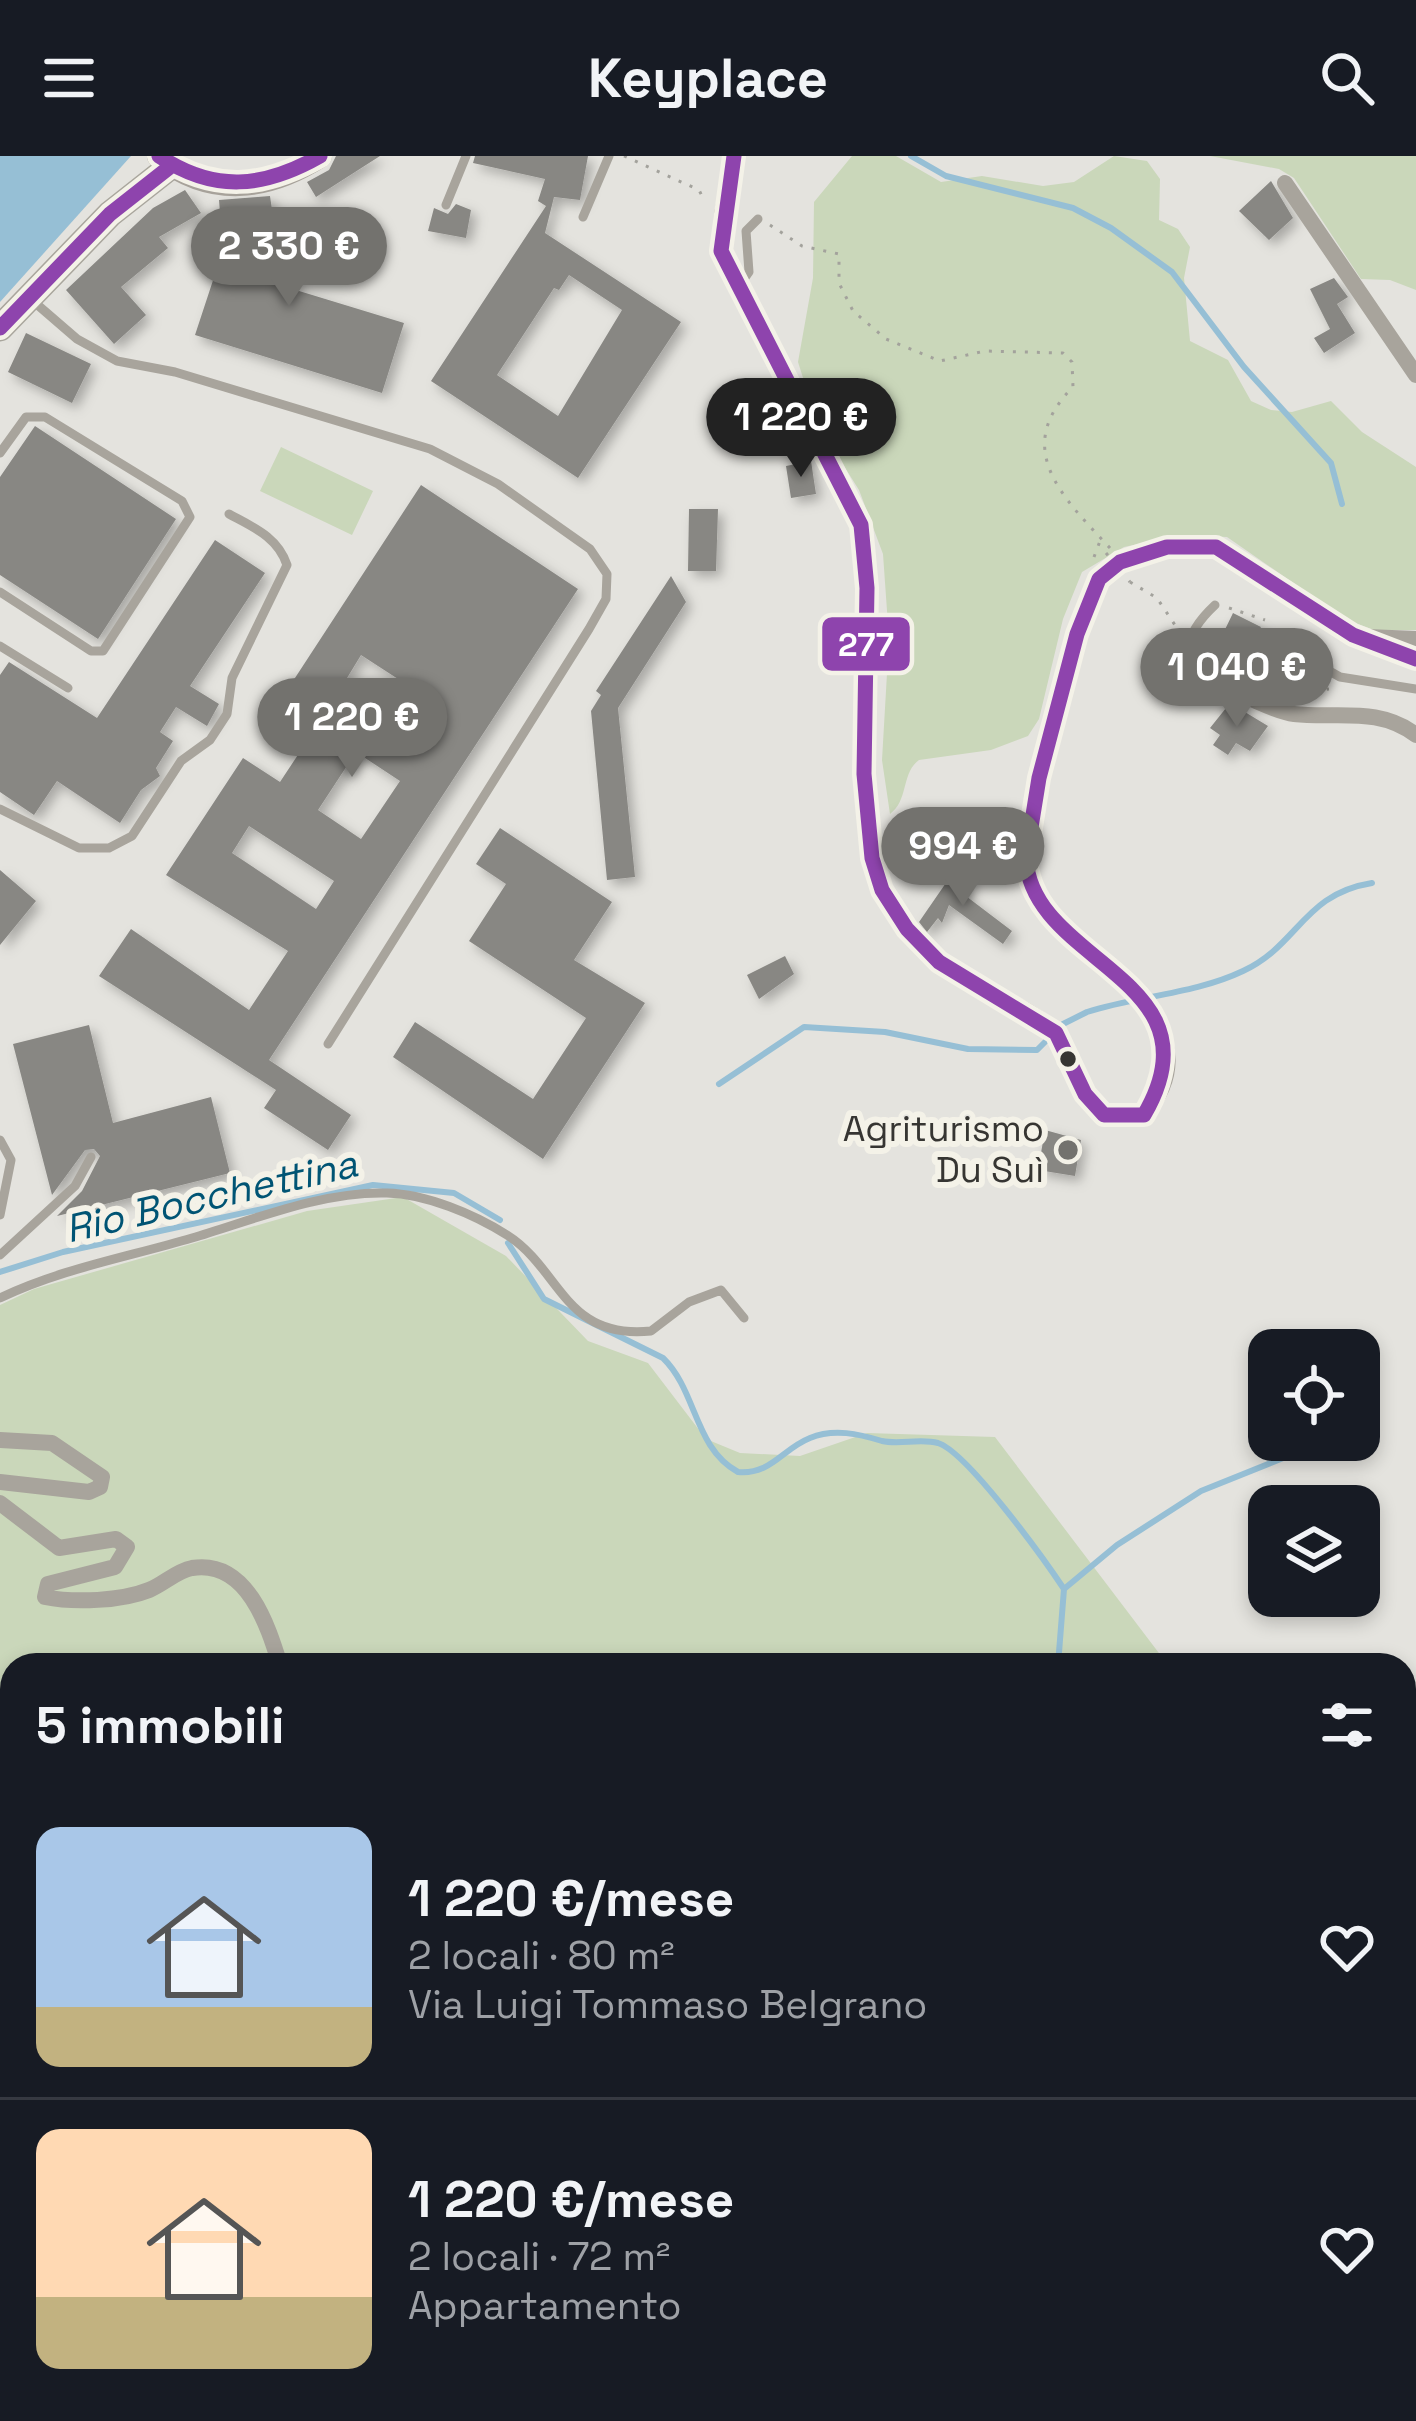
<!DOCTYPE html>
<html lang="it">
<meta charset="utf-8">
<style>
body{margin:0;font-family:"Space Grotesk",sans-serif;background:#242831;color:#f1f3f6;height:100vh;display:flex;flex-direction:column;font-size:45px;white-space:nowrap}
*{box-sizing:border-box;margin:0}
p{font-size:39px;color:#9ea1a6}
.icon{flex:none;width:66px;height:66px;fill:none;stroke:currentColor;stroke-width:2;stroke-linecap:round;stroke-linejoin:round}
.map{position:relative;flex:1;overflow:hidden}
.panel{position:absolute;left:0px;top:1497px;width:1416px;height:768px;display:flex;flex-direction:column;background:#171b24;border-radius:36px 36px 0 0;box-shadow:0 6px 18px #0003}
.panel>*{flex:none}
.fabs{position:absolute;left:1248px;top:1173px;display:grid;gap:24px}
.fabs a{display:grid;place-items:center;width:132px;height:132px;border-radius:24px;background:#171b24;box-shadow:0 6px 18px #0003;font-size:60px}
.price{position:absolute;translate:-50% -102px;padding:0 27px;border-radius:42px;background:#73726e;color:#fff;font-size:39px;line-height:78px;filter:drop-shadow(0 3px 6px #0008)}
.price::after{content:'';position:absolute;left:50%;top:72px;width:36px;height:27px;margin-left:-18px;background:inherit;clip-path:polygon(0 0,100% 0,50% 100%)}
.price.current{background:#222;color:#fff}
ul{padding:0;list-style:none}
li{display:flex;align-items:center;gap:36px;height:300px;padding:0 36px}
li+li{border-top:3px solid #363941}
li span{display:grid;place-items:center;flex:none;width:336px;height:240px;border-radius:24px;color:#555}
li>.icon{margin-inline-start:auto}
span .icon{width:144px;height:144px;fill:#fffc;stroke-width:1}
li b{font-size:51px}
h2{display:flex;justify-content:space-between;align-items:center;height:144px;padding:0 36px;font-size:51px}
header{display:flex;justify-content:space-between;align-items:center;height:156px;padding:0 36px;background:#171b24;font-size:54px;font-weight:700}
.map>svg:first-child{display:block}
.green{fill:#cad7ba}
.water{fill:#96bfd5}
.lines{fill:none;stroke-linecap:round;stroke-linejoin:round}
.stream{stroke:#96bfd5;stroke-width:6}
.building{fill:#888783;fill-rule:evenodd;filter:url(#shadow)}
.path{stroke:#a3a29c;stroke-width:3;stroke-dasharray:3 9;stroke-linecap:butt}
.service{stroke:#a8a49c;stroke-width:9}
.minor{stroke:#a8a49c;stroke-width:16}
.secondary{stroke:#a7a29a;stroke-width:24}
.primary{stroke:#a9a69d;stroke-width:27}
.path-bridge{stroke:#a3a29c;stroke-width:3;stroke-dasharray:3 9;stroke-linecap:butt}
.bus-1-casing{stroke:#f4f2e8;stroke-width:24}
.bus-1{stroke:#8e44ad;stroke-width:15}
.bus-dot{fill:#363532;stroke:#f4f2e8;stroke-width:4.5}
.poi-dot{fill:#73726e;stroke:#f4f2e8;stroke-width:4.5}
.labels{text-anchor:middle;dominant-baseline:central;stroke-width:12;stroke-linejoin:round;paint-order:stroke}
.poi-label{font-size:36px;fill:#363532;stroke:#f4f2e8;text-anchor:end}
.water-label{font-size:39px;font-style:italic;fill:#005474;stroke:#f4f2e8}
.line-badge{stroke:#f4f2e8;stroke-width:4.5}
.badge-label{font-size:33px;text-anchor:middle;font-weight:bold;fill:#fff}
</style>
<header><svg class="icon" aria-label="menu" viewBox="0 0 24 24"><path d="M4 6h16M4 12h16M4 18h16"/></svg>Keyplace<svg class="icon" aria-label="search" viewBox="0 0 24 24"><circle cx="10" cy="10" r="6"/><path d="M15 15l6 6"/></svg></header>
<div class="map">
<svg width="1416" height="2265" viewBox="0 0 1416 2265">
<defs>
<filter id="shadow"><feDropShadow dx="5.5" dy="5.5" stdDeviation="6" flood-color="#0004"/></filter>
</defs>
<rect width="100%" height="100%" fill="#e4e3de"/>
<!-- green -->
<path class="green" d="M852,0h44l45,26 41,-6 61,10 31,-4 40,-26 33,5 13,18 -1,41 19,9 12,18 -6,31 6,63 38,19 23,41 20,9 21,2 39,-11 31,31 54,35v163h-42l-27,-10 -120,-83 -45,-2 -58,12 -42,25 -19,47 -24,100 -11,17 -37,14 -72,10c-18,13 -10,40 -29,54l-8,-54 7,-121 -6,-85 -24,-64 -41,-65 -20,-63 15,-84 1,-76z
M1210,0h206v134l-26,-10 -29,-1 -67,-101 -15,-9z
M281,291l92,44 -21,44 -92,-44z
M403,1041l103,59 82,85 60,22 58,76 34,14 60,3 67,-23 128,4 173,228h-1156v88l-12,-1v-447l34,-16 273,-78z
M1416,1739v526h-470l5,-12h453v-509z
M12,1821v432h389l11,12h-412v-443z"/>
<!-- water -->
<path class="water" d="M0,0h131l-131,146z"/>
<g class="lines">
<!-- stream -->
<path class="stream" d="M911,0l35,20 127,32 38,20 61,44 72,95 87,96 11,41
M719,928l85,-57 81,5 83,17 69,1 26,-26 24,-12c50,-16 108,-18 156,-41 56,-26 60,-77 129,-88
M508,1087l36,56 119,59c34,33 31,90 75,114 33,3 44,-23 72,-34 24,-10 49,-4 72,3 18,4 38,-3 56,2 29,9 106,116 126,146l-6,76
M0,1116l63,-20 310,-67 81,8 46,27
M1359,1273l16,-6
M1064,1433l53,-44 84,-54 127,-51
M1404,1882l12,3
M1404,1895l12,13
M0,2061l12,12
M207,2253l7,12
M44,2265l11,-12"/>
</g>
<!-- building -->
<path class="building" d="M336,0h44l-64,41 -9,-15 22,-12z
M475,0h113l-8,44 -26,-3 -9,36 136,89 -103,156 -147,-97 115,-175 -8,-5 7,-22 -72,-16zM569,119l53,35 -64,106 -61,-41 57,-87 5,2z
M1271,25l22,37 -24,22 -30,-29z
M185,34l16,23 -42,24 9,11 -47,39 25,28 -32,29 -48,-54 87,-82z
M270,40l6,41 -13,43 141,43 -22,70 -187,-58 28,-85 -4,-50z
M456,48l15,6 -5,28 -38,-7 6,-23 14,6z
M1334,122l14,19 -11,7 18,29 -31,20 -10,-15 16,-9 -20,-40z
M26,177l65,31 -19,39 -64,-31z
M35,270l141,93 -78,120 -98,-64v-98z
M811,305l5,33 -25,4 -5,-32z
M421,329l157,104 -309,471 82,55 -23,35 -64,-42 12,-18 -177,-114 32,-47 118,81 39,-59 -122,-76 77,-117 37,24 35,-53 -37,-25zM361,499l85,55 -18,28 -84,-55zM356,596l44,29 -39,58 -43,-29zM249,670l85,55 -18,28 -84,-56z
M689,353h29l-2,62h-28z
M215,384l50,33 -75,113 29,18 -12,22 -31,-19 -16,25 13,9 -17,27 4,8 -19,14 -21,33 -63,-42 -23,34 -34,-23v-117l9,-13 88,56z
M671,420l15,26 -68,106 17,169 -28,3 -16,-169 10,-16 -5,-4z
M1233,457l28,14 -17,33 12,6 -8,18 -28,-10 11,-20 7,3 -21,-11z
M1230,547l38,23 -18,25 -14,-8 -8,12 -15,-10 7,-10 -10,-7z
M500,672l112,74 -38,58 71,43 -102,156 -150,-102 22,-35 118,77 53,-81 -117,-77 37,-57 -30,-20z
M959,708l6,3 -5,11 5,4 -7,8 54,41 -9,13 -54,-39 -7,18 -4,-5 -11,14 -8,-10z
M0,714l36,31 -36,44z
M785,800l9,18 -35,25 -12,-24z
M89,869l24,98 98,-26 19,76 -173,43 25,-25 18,-35 -6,-7 -9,1 -33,45 -39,-151z
M1045,974l36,10 -6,36 -37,-6z"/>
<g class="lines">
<!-- path -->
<path class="path" d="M624,0l75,34 6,12
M770,69l32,21 37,8v29l14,28 33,28 54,22 45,-10 78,2 9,9 1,25c-61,61 -12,109 37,161
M1094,401l6,-16
M1130,426l27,16 22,33
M1229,452l36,12
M1291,537l38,-4"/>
<!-- service -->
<path class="service" d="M446,49l20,-49
M583,61l26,-61
M737,133l12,-17 -3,-41 12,-12
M33,145l44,38 40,22 58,11 255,77 68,35 92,65 17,25 -1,25 -17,30 -261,415
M0,297l26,-36h19l137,84 8,16 -87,134h-12l-91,-59
M1215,449c-46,43 -26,67 24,89
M1267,480l73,41 76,12
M0,490l68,42
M0,653l79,39h30l23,-12 49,-75 29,-21 17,-26 5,-36 55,-113c-9,-28 -34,-38 -58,-51
M0,984l11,20 -11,55
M0,1099l75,-69 16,-29
M0,1142c60,-29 128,-41 192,-60 61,-18 130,-47 195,-45 39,1 87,21 120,42 54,34 57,105 144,96l38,-29 32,-12 23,28"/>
<!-- minor -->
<path class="minor" d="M734,0l-12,58 -1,37 140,274 5,26c4,87 -16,267 16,339 13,27 35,52 57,72 35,31 84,37 117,71 31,34 16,102 88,82 87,-99 -92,-168 -117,-236 -11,-31 50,-270 72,-300 19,-26 81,-39 111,-34 17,3 33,17 48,26 52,33 97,76 158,88
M1285,27l131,192
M1367,481l49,2
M1239,538c17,6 37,18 55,20 43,5 84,-8 122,21
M0,1284l52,3 50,34 -2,10 -11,5 -89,-10
M0,1347l59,45 57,-9 11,8 -12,20 -67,17 -3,13c29,6 77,4 104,-7 15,-6 27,-19 43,-22 55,-9 76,58 88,97
M1404,2251l12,2
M548,2253l4,12
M760,2265l7,-12
M1343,2265l11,-12"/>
<!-- secondary -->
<path class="secondary" d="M159,0c52,41 108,34 161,0"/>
<!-- primary -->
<path class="primary" d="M0,172l110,-114 61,-48"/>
<!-- path-bridge -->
<path class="path-bridge" d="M1106,397l24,29"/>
<!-- bus-1 casing -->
<g class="bus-1-casing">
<path id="bus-1" d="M159,0c55,37 105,32 161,0
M734,0l-13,95 140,274 6,63 -3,186 8,84 10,32 25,39 32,33 117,71 29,61 19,21h40c80,-137 -113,-151 -118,-257l13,-80 38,-144 22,-55 21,-17 47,-15h49l137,88 63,24
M0,172l110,-114 61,-48"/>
</g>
<!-- bus-1 -->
<use href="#bus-1" class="bus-1"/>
</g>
<!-- markers -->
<circle class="bus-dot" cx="1068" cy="903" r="10"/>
<circle class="poi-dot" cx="1068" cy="994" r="12"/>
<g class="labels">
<!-- poi labels -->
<g class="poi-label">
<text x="1044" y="973">Agriturismo<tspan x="1044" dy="41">Du Suì</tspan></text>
</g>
<!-- water labels -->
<g class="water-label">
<text transform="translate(211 1040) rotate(-13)">Rio Bocchettina</text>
</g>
</g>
<rect class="line-badge" x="820" y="459" width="92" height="58" rx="12" fill="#8e44ad"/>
<g class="badge-label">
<text x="866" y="500">277</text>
</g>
</svg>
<div class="fabs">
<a><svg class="icon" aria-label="locate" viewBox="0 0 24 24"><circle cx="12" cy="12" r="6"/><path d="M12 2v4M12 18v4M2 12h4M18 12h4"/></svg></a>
<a><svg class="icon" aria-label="layers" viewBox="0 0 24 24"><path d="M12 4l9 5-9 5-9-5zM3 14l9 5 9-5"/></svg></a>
</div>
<b class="price" style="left:289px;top:153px">2 330 €</b>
<b class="price current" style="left:801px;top:324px">1 220 €</b>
<b class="price" style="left:1237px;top:574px">1 040 €</b>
<b class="price" style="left:352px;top:624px">1 220 €</b>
<b class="price" style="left:963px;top:753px">994 €</b>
<section class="panel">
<h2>5 immobili<svg class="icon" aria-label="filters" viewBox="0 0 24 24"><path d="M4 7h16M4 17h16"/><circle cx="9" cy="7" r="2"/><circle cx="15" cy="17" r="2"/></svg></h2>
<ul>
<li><span style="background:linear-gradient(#a9c7e8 75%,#c2b280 0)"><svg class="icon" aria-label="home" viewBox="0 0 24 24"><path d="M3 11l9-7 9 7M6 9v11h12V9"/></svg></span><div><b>1 220 €/mese</b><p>2 locali · 80 m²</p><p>Via Luigi Tommaso Belgrano</p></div><svg class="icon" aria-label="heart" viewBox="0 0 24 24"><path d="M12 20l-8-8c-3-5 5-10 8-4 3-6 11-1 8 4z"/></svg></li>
<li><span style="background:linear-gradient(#ffd9b3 70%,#c2b280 0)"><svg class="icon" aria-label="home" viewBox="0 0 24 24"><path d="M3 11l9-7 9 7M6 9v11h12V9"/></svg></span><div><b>1 220 €/mese</b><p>2 locali · 72 m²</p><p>Appartamento</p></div><svg class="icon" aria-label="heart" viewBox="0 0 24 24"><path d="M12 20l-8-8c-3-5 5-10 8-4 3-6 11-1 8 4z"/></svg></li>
</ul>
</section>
</div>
